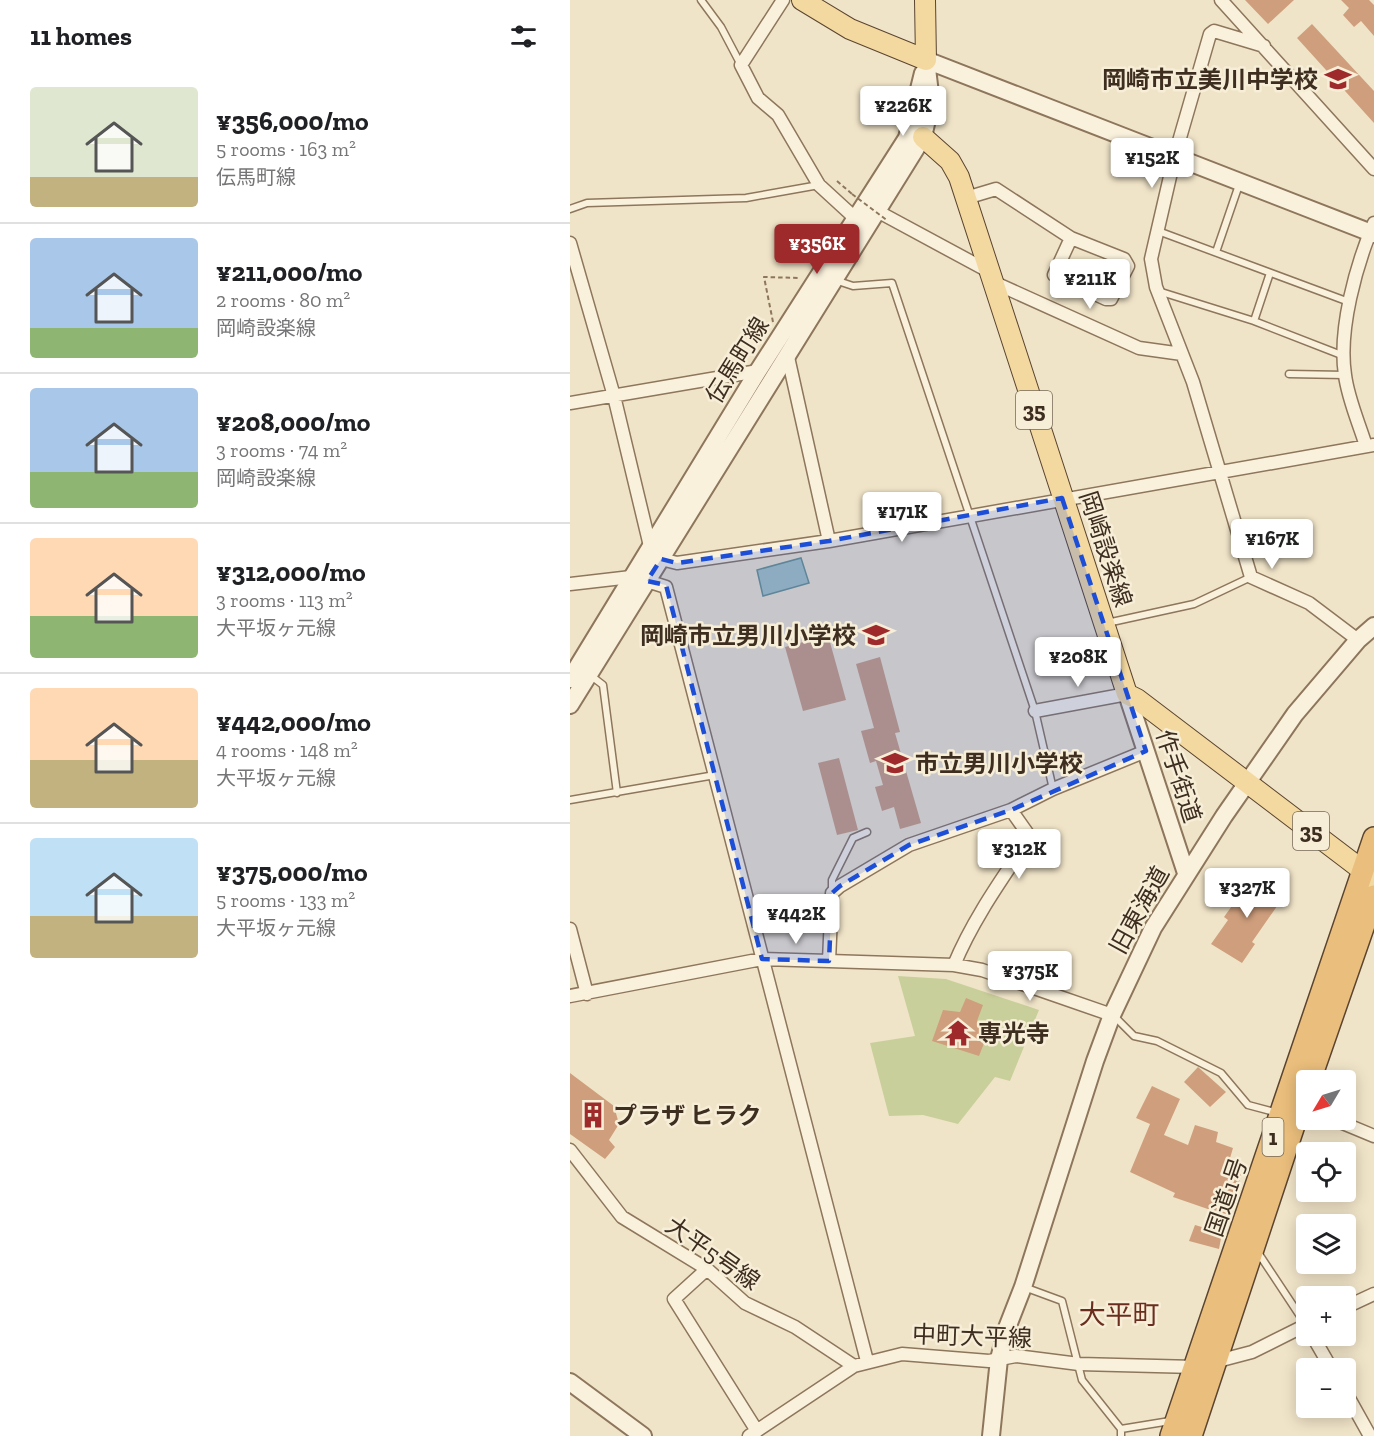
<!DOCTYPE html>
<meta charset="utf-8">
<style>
body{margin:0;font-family:"Zilla Slab","Noto Sans JP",serif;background:#f6f6f6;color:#202124;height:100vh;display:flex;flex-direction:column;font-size:22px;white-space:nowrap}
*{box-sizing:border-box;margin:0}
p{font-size:20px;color:#757577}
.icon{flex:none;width:33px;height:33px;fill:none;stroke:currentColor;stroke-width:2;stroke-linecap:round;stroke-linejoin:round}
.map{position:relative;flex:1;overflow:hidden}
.sheet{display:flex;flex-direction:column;background:#fff;width:570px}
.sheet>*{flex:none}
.needle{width:39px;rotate:232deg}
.fabs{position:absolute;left:726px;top:1070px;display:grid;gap:12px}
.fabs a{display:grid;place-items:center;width:60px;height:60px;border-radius:6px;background:#fff;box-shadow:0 3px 15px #0003;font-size:30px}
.price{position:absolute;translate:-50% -51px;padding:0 14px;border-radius:6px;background:#fff;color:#222;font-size:20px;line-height:39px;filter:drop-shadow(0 2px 3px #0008)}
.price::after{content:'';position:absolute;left:50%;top:36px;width:18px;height:14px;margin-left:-9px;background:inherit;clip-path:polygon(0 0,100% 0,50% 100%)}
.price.current{background:#9e2a2b;color:#fff}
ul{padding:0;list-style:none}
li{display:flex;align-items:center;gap:18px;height:150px;padding:0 30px}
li+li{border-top:2px solid #e0e0e0}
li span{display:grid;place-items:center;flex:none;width:168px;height:120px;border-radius:6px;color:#555}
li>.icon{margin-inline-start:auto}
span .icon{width:72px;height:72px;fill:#fffc;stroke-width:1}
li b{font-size:26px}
h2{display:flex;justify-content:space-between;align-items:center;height:72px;padding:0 30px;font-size:26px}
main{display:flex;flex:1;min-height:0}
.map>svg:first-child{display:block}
.green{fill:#c9cf9b}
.water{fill:#a9c4bc;stroke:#6f938a;stroke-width:1.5}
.building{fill:#cf9f7d}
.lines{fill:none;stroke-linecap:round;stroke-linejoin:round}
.service-casing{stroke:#8d765c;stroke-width:9}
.minor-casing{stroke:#8d765c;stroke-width:15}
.tertiary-casing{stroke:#8d765c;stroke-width:20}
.primary-casing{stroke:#5b4430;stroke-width:22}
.trunk-casing{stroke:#5b4430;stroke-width:24}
.path{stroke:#8d765c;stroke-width:2;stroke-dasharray:4.5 3;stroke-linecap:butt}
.service{stroke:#faf1dc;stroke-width:6}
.minor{stroke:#faf1dc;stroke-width:12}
.tertiary{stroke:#faf1dc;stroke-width:16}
.primary{stroke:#f3d9a0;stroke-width:20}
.trunk{stroke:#eabe7c;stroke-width:21}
.path-bridge{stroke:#8d765c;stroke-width:2;stroke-dasharray:4.5 3;stroke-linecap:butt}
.marked{fill:#1d4ed8;fill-opacity:0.2;stroke:#1d4ed8;stroke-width:4.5;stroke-dasharray:12 8;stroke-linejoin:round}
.labels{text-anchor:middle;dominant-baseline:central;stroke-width:5;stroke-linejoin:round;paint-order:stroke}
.shield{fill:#f7eed8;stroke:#756857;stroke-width:1.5}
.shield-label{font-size:22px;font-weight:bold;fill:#3d2e20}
.poi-label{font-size:24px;font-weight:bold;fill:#3d2e20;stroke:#f7eed8;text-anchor:start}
.street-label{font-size:24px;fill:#3d2e20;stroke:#f7eed8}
.quarter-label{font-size:27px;fill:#6b2e1e;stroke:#f7eed8}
</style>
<main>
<section class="sheet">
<h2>11 homes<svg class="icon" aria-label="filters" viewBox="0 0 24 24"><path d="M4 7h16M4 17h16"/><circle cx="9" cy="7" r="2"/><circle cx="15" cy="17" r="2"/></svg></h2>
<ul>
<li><span style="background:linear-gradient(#dfe7d0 75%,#c2b280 0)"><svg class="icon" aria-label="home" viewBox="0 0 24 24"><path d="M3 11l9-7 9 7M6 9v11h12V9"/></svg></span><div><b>¥356,000/mo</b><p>5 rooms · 163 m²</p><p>伝馬町線</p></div></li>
<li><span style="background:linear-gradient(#a9c7e8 75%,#8fb573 0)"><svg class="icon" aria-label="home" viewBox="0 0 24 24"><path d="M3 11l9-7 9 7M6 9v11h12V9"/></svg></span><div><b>¥211,000/mo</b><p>2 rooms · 80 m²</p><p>岡崎設楽線</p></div></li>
<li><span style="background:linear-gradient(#a9c7e8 70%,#8fb573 0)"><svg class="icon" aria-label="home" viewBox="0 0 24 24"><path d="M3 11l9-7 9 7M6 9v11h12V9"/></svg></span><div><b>¥208,000/mo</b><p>3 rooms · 74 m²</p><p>岡崎設楽線</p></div></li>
<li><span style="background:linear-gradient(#ffd9b3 65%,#8fb573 0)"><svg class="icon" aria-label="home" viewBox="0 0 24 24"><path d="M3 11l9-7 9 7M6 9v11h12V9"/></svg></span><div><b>¥312,000/mo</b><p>3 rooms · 113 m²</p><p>大平坂ヶ元線</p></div></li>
<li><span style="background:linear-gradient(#ffd9b3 60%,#c2b280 0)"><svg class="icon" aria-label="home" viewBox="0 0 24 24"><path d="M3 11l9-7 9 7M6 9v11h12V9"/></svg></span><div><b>¥442,000/mo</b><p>4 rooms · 148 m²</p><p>大平坂ヶ元線</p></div></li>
<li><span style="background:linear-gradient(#bfe0f5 65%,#c2b280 0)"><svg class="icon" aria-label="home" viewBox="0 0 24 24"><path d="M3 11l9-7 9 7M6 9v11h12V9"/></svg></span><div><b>¥375,000/mo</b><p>5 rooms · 133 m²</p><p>大平坂ヶ元線</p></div></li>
</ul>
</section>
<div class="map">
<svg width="804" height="1436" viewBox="0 0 804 1436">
<rect width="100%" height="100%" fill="#f0e4c8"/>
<!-- green -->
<path class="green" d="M328,976l48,3 93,31 -29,71 -15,-4 -37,47 -35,-9 -34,1 -19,-73 45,-7z"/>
<!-- water -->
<path class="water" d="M231,558l8,25 -46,13 -6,-26z"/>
<!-- building -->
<path class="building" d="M675,0h49l-26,24z
M771,0h28l5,5v31l-13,-15 -7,6 -11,-12 6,-7z
M742,24l62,67v32l-77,-85z
M258,635l18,65 -43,11 -18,-64z
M310,657l20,75 -5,1 26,90 -21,6 -6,-22 -12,4 -7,-24 8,-2 -7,-24 -6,2 -9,-32 13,-3 -18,-64z
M269,758l19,72 -21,5 -19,-72z
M684,875l30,21 -32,46 3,2 -13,19 -31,-19 17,-24 -4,-3z
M396,998l17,7 -6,16 13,7 -11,28 -47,-15 11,-31 17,2z
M628,1067l28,25 -16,15 -26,-25z
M0,1073l44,33 5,18 -10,16 6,7 -10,12 -35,-25z
M582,1086l28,13 -16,36 24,10 7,-20 23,7 -2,10 17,6 -5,17 15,5 -15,46 -55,-19 2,-4 -45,-21 20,-48 -14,-6z
M625,1225l27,8 -3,16 -30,-8z"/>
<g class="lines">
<!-- service casing -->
<g class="service-casing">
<path id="service" d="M131,0l20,27 20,38
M0,209l17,-6 159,-5 73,-13
M588,231l191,71
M646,252l24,-70
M265,280l18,6 39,-3 143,428 18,78
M588,291l96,30 90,35
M684,321l16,-48
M719,374l56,1
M537,623l87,-19 57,-27
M20,675l13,10 14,108
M0,800l145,-25
M262,893v-13l21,-42 14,-6
M543,1015l21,21 23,5 64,32 27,32 30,8
M687,1251l49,74
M454,1287l38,14 20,79 39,49v7
M551,1429l49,-8"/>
</g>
<!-- minor casing -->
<g class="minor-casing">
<path id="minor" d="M213,0l-42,65 17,33 20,17 41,70 36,33
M651,0l153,169
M694,46l-50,-15 -4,3 -35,121 -24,104 5,28 37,95 58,195 58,26 49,37
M396,198l30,-9 75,49 53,21 4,7 -17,33h-5l-52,-24 17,-37
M307,211l113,61
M0,243l44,153 36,150
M423,282l146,66 43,6
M218,357l41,184
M0,403l188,-32
M796,446c-7,-23 -18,-47 -21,-71 -7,-45 11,-110 29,-152
M91,559l16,4 152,-22 545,-96
M77,581l19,6 201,774
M0,584l61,-7
M465,711l92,-17
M0,929l17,65
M259,961l3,-68 8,-7 69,-41 102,-35
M384,965c19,-46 48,-86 76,-128l-19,-27 42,-21 93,-38
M0,996l192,-37 67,2 125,4 28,5 130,45
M763,1119l41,17
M0,1150l52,67 85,52 38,34 50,24 59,39
M137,1269l-33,30 83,132
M776,1307l28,-13
M742,1335l19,33
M776,1393l24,43
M179,1436l105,-70 48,-12 87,7 27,-5 63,8 116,3 57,-15 54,-27"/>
</g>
<!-- tertiary casing -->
<g class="tertiary-casing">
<path id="tertiary" d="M356,60l448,174
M0,679l188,-308 149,-233 16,-65
M557,694l59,179
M0,705l353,-568 8,-35 -5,-42
M0,1382l73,54
M421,1436l8,-77 8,-31 16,-41 72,-226 17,-46 41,-87 71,-112 71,-102 63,-74 16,-14"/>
</g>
<!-- primary casing -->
<g class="primary-casing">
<path id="primary" d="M232,0l48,29 76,31 -1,-60
M353,137l27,24 9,16 168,517 10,5 237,180"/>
</g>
<!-- trunk casing -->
<g class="trunk-casing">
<path id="trunk" d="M740,1080l64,-184
M601,1436l203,-598
M621,1436l115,-347"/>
</g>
<!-- path -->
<path class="path" d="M267,181l15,13
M203,322l-9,-45 35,1"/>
<!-- service -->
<use href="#service" class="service"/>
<!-- minor -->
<use href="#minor" class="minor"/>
<!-- tertiary -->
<use href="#tertiary" class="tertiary"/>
<!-- primary -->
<use href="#primary" class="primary"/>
<!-- trunk -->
<use href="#trunk" class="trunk"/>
<!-- path-bridge -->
<path class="path-bridge" d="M282,194l36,27"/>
</g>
<!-- marked area -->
<path class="marked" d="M492,498l84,253 -135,59 -102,35 -69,41 -8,7 -3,68 -67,-2 -96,-374 -19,-4 14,-22 16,4 152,-22z"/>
<!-- icons -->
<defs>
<g id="school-bare" transform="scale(2.07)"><path d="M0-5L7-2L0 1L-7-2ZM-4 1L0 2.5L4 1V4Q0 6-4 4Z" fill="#9e2a2b" stroke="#f7eed8" stroke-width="2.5" paint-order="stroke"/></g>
<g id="temple-bare" transform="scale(2.07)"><path d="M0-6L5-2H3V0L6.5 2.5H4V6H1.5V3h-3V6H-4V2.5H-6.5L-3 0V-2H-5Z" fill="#9e2a2b" stroke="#f7eed8" stroke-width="2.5" paint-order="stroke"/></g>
<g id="building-bare" transform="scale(2.07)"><path d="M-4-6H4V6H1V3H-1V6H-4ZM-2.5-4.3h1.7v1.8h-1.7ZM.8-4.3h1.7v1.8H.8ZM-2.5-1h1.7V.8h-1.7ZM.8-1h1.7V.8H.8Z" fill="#9e2a2b" stroke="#f7eed8" stroke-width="2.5" paint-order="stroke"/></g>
</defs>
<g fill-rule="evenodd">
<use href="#school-bare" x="768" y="79"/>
<use href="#school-bare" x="306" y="635"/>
<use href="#school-bare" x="325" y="763"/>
<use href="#temple-bare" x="388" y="1033"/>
<use href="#building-bare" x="23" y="1115"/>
</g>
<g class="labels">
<!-- shield labels -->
<g class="shield">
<rect x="446" y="391" width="36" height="38" rx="4.5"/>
<rect x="723" y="812" width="36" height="38" rx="4.5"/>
<rect x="692.5" y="1118" width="21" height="38" rx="4.5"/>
</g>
<g class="shield-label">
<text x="464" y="410">35</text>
<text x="741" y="831">35</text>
<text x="703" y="1137">1</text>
</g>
<!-- poi labels -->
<g class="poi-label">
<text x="748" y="79" text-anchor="end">岡崎市立美川中学校</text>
<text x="286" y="635" text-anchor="end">岡崎市立男川小学校</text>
<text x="345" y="763">市立男川小学校</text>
<text x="408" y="1033">専光寺</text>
<text x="43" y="1115">プラザ ヒラク</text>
</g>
<!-- street labels -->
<g class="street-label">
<text transform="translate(167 360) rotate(-58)">伝馬町線</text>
<text transform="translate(536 549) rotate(72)">岡崎設楽線</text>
<text transform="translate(609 776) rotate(72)">作手街道</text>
<text transform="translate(569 910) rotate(-61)">旧東海道</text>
<text transform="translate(656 1197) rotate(-71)">国道1号</text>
<text transform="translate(143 1253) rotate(35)">大平5号線</text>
<text transform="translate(402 1336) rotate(2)">中町大平線</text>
</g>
<!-- quarter labels -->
<g class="quarter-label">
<text x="549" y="1315">大平町</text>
</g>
</g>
</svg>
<div class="fabs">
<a><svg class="needle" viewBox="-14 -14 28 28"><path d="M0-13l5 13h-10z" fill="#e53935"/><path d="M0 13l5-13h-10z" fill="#757577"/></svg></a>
<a><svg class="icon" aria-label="locate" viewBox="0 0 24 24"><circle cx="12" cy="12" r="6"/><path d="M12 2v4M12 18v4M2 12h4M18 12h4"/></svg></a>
<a><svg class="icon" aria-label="layers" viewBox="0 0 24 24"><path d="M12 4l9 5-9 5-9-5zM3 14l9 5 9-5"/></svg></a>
<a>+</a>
<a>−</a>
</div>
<b class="price" style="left:333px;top:137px">¥226K</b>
<b class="price" style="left:582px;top:189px">¥152K</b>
<b class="price current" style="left:247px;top:275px">¥356K</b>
<b class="price" style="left:520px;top:310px">¥211K</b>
<b class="price" style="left:332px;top:543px">¥171K</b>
<b class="price" style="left:702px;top:570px">¥167K</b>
<b class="price" style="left:508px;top:688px">¥208K</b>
<b class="price" style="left:449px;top:880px">¥312K</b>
<b class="price" style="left:677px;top:919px">¥327K</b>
<b class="price" style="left:226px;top:945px">¥442K</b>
<b class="price" style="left:460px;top:1002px">¥375K</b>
</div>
</main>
